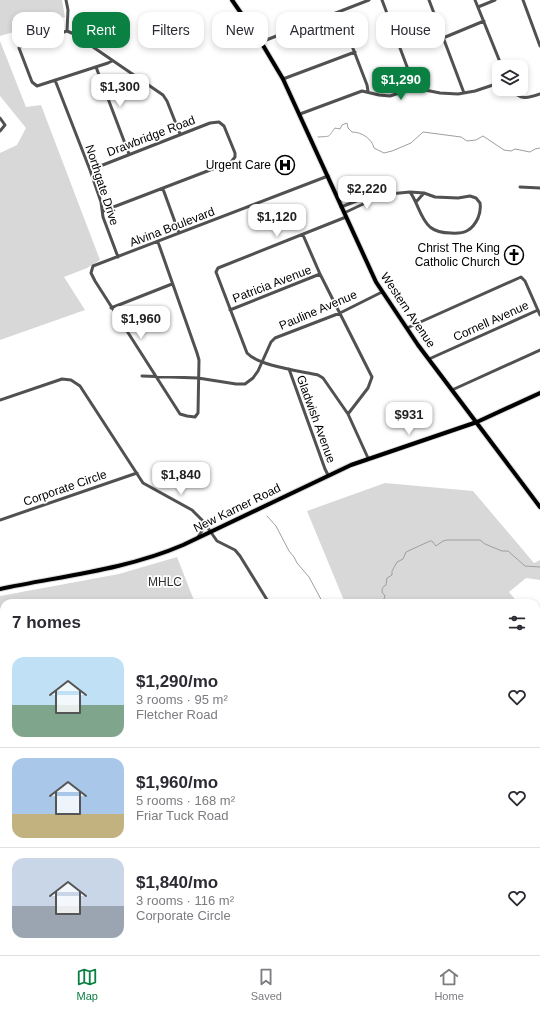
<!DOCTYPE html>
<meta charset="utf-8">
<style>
body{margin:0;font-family:Helvetica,sans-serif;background:#f7f7f7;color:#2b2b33;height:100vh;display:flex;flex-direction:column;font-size:15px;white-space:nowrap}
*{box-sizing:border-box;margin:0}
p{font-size:13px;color:#7c7c81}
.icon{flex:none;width:22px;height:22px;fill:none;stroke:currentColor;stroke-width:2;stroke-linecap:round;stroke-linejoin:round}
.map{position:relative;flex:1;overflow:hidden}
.side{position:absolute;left:0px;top:599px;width:540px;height:356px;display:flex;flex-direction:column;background:#fff;border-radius:12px 12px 0 0;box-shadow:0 2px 6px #0003}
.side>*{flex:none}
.guide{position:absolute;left:12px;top:12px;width:516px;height:36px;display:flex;gap:8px}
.fabs{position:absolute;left:492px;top:60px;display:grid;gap:8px}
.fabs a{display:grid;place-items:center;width:36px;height:36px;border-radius:8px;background:#fff;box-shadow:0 2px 6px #0003;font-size:20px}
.price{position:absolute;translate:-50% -34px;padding:0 9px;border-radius:8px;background:#fff;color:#222;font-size:13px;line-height:26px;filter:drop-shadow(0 1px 2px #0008)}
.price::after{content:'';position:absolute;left:50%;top:24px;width:12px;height:9px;margin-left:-6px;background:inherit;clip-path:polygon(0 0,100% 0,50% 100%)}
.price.selected{background:#0b8043;color:#fff}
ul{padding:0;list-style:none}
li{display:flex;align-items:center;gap:12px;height:100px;padding:0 12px}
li+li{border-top:1px solid #e1e1e2}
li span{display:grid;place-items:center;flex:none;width:112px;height:80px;border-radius:12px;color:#555}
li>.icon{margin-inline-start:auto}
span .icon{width:48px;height:48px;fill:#fffc;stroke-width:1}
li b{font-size:17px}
h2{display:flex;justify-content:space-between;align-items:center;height:48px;padding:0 12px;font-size:17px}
.tag{padding:0 14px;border-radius:12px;background:#fff;box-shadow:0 2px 6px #0003;font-size:14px;line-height:36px}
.tag.selected{background:#0b8043;color:#fff}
.dock{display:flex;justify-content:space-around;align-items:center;height:56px;border-top:1px solid #e1e1e2;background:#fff;font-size:11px;color:#7c7c81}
.dock a{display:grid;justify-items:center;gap:2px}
.dock .selected{color:#0b8043}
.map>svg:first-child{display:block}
.green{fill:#d8d8d8}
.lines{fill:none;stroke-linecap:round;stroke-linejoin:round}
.stream{stroke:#9f9f9f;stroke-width:1}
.major-casing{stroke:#dbdbdb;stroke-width:6}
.minor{stroke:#515151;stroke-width:3}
.major{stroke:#000;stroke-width:4}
.labels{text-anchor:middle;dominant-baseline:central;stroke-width:3.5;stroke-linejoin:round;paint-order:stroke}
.street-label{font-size:12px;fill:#000;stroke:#fff}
.poi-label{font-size:12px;fill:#000;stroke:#fff;text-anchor:end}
.park-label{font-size:12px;fill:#2f2f2f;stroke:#fff}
</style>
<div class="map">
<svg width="540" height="955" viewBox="0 0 540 955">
<rect width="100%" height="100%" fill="#fff"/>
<!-- green -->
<path class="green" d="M0,0h62l3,17 -65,19z
M0,41l26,66 15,-2 59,155 -13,8 -23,9 21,33 -85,30v-187l17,-8 9,-17 -26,-32z
M385,483l88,8 61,72 6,-3v20l-14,-2 -17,14 9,11h-173l-38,-92z
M177,557l18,46h-191v348h12l-2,4h-14v-359l119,-22z
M536,624l4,4v327h-513l2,-4h507z"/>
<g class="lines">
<!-- stream -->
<path class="stream" d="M318,137c14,-1 9,1 17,-9l5,1 2,-4 5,-2 1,5 4,4c10,0 20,7 22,16l10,5 8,-2 19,-8 12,-11 38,5 6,4 9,-1 7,-4 21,14 7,1 4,-2 15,3 5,-3 5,-1
M267,516l9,10 13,25 5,6 3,6 12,14 14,26
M387,603l-3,-4 1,-3 -3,-4c0,-3 1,-6 4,-7l1,-7 5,-3v-4l5,-9 6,-3 3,-7 24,-11h2l4,5 7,-5 4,-1h33l5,4 17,7h6l17,15 15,1
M0,624l4,2"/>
<!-- major casing -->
<g class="major-casing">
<path id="major" d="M232,0l29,42 22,37 93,203 42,63 122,162
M0,589c61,-13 125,-19 183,-44l168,-80 126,-43 63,-29"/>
</g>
<!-- minor -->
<path class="minor" d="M66,0l2,10 -1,21
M382,0l33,88
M429,0l35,93
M475,0l27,67
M523,0l17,46
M478,7l17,-7
M339,12l28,73 1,6
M443,38l41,-17
M261,42l108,-42
M112,61l-4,2 -71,23 -5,-4 -13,-34 4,-3 41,-13 3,-1 7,3 89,61 4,6 13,33
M96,67l33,87
M283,79l72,-27
M55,80l35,90 11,32 2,15 15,40
M512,89c7,12 17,9 28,5
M300,114l62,-23 17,4 11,1 25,-8 25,5 18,1 17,-3 24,-8
M0,118l5,7 -5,6
M90,170l120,-47 9,-1 5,4 11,27v4l-4,5 -128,49
M520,187l20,1
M163,189l16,44
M416,202l8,-9
M341,207l33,-13 5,1 31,-3 14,1 11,4 23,1 12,-2 6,2 4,5c1,6 0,10 -2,15 -6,13 -14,16 -27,15 -8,0 -15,-1 -21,-6 -10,-9 -12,-24 -20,-35
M344,213l32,-15 3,-3
M346,217l-128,51 -2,4 31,81c12,13 53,18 71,22l5,3 25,36 20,44
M303,235l17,39 52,103 -4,11 -20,26
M158,242l39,111 2,7 -1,53 -3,4 -8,-1 -7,-2 -85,-133 -4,-8 2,-7 235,-90
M111,308l61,-24
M230,310l90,-36
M407,328l114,-51 4,4 15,34
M429,359l109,-49
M289,369l36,100 3,6
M142,376l56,2 38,6h9l8,-6 5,-7 13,-29 4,-4 65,-25 42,-21
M452,390l88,-40
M0,400l62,-21 9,1 9,6 63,97 49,27 11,11 14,20 18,9 5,6 29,47
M0,520l137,-47
M198,537l5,-8v-7"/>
<!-- major -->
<use href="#major" class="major"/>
</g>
<!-- icons -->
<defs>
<g id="hospital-ring" transform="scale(1)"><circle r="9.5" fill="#fff" stroke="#000" stroke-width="1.5"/><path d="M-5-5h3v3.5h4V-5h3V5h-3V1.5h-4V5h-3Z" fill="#000"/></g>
<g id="church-ring" transform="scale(1)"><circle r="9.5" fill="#fff" stroke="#000" stroke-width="1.5"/><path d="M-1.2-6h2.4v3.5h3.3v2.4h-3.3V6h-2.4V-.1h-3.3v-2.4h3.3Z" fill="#000"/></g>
</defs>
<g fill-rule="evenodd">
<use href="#hospital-ring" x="285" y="165"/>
<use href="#church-ring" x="514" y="255"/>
</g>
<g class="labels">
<!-- street labels -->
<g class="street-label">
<text transform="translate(151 136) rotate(-21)">Drawbridge Road</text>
<text transform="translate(102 185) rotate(72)">Northgate Drive</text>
<text transform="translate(172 227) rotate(-21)">Alvina Boulevard</text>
<text transform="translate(272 284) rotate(-21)">Patricia Avenue</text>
<text transform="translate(318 310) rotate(-23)">Pauline Avenue</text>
<text transform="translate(408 310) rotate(56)">Western Avenue</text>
<text transform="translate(491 321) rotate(-24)">Cornell Avenue</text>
<text transform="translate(316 419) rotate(70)">Gladwish Avenue</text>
<text transform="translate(65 488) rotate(-19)">Corporate Circle</text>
<text transform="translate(237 508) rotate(-26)">New Karner Road</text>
</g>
<!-- poi labels -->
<g class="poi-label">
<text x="271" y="165">Urgent Care</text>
<text x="500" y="248">Christ The King<tspan x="500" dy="14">Catholic Church</tspan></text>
</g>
<!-- park labels -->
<g class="park-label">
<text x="165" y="582">MHLC</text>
</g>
</g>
</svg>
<div class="fabs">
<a><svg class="icon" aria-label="layers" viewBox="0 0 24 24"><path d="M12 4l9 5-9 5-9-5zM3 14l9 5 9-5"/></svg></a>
</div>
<b class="price selected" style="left:401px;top:101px">$1,290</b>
<b class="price" style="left:120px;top:108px">$1,300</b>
<b class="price" style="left:367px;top:210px">$2,220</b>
<b class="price" style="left:277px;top:238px">$1,120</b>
<b class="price" style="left:141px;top:340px">$1,960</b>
<b class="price" style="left:409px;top:436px">$931</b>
<b class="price" style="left:181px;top:496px">$1,840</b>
<div class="guide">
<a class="tag">Buy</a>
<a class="tag selected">Rent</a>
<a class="tag">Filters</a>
<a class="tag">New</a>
<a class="tag">Apartment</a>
<a class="tag">House</a>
</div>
<section class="side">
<h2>7 homes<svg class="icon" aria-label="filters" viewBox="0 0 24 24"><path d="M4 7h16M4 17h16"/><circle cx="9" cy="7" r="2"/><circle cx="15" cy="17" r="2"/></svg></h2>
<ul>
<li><span style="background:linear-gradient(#bfe0f5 60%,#7fa58c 0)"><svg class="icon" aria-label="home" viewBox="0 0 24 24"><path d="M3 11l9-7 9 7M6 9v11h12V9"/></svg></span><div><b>$1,290/mo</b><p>3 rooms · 95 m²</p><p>Fletcher Road</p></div><svg class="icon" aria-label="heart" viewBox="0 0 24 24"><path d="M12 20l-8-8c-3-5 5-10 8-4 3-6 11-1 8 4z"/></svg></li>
<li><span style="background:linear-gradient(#a9c7e8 70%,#c2b280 0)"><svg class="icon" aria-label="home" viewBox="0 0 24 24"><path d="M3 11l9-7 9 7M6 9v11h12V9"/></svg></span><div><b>$1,960/mo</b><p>5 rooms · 168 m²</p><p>Friar Tuck Road</p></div><svg class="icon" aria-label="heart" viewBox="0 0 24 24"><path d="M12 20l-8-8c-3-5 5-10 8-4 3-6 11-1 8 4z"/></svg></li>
<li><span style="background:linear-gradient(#c9d6e8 60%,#9aa5b1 0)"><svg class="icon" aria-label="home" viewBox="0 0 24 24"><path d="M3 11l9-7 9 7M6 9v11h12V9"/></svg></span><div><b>$1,840/mo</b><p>3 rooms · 116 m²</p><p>Corporate Circle</p></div><svg class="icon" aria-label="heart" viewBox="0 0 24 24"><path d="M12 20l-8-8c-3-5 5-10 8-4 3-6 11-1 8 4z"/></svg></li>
</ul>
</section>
</div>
<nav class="dock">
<a class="selected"><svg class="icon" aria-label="map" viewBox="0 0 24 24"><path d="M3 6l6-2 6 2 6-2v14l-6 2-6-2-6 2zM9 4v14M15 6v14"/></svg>Map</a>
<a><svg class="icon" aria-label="saved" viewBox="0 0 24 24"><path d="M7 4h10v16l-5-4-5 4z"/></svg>Saved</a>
<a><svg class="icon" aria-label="home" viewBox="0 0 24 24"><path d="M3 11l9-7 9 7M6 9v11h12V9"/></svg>Home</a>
</nav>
